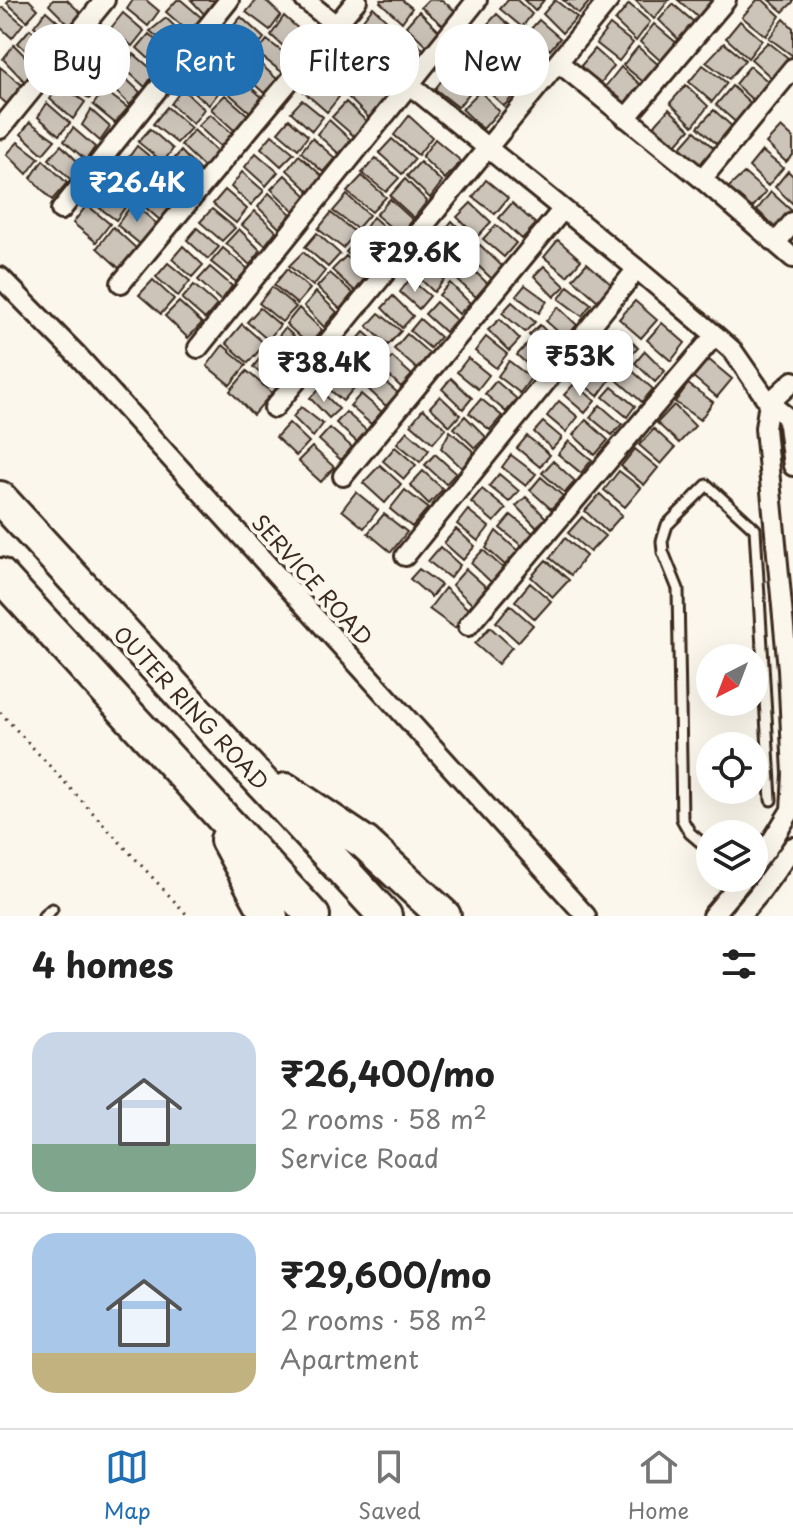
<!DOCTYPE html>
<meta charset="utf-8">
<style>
body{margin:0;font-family:"Playpen Sans",sans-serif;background:#f6f6f6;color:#222;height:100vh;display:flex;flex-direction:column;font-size:30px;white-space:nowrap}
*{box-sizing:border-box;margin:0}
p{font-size:26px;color:#767676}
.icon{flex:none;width:44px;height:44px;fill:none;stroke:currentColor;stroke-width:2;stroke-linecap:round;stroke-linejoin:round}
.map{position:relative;height:916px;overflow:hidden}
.side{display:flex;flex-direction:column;background:#fff;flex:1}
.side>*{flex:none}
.banner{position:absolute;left:24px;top:24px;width:746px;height:72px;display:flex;gap:16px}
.needle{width:52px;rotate:222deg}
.buttons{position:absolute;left:696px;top:644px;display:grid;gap:16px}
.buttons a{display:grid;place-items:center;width:72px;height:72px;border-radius:50%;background:#fff;box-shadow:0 8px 32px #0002;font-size:40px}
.price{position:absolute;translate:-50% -68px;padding:0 18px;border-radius:16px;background:#fff;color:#222;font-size:26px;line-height:52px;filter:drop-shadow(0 2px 4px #0008)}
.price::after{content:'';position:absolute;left:50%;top:48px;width:24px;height:18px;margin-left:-12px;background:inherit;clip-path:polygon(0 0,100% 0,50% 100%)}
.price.current{background:#1f6fb2;color:#fff}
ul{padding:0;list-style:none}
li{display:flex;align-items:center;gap:24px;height:200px;padding:0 32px}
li+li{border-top:2px solid #e0e0e0}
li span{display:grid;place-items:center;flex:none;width:224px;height:160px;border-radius:24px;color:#555}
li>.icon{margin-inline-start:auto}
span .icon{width:96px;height:96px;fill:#fffc;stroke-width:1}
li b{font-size:34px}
h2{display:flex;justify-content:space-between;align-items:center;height:96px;padding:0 32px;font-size:34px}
.pill{padding:0 28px;border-radius:32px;background:#fff;box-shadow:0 8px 32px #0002;font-size:28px;line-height:72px}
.pill.current{background:#1f6fb2;color:#fff}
.tabs{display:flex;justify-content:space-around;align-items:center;height:112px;border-top:2px solid #e0e0e0;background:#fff;font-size:22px;color:#767676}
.tabs a{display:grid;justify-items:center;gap:4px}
.tabs .current{color:#1f6fb2}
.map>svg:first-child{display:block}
.building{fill:#ccc4b9;stroke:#3b2a1e;stroke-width:2}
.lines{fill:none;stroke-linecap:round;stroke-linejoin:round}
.service-casing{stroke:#3b2a1e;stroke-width:15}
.minor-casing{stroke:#3b2a1e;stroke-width:24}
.motorway-casing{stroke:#3b2a1e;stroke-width:38}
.path{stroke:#3b2a1e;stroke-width:3;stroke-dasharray:2 6;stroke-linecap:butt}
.service{stroke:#fbf7ec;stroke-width:9}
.minor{stroke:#fbf7ec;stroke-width:18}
.motorway{stroke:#fbf7ec;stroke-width:32}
.labels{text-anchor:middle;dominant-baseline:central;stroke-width:8;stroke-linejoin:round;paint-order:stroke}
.street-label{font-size:22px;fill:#3b2a1e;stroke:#fbf7ec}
</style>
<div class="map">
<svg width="793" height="916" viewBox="0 0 793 916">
<rect width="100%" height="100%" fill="#fbf7ec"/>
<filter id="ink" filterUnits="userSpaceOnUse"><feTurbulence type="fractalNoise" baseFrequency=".0125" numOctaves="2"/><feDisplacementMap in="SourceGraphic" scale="16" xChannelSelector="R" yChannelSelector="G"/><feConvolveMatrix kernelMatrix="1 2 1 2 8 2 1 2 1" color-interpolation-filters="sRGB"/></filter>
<g filter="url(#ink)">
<!-- building -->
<path class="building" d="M9,0h20l9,9 -11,12 -20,-18z
M53,0h14l14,13 -11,13 -21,-21z
M133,0h13l13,11 -11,15 -21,-17z
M177,0h4l21,18 -13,14 -23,-20z
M191,0h24l-10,15z
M257,0h8l16,15 -11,15 -24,-18z
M381,0h21l10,8 -10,14 -22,-20z
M428,0h14l14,12 -11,15 -24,-20z
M508,0h9l15,14 -10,13 -22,-18z
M524,0h20l-9,11z
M555,0l22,17 -15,16 -19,-19z
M563,0h26l1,1 -11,13z
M635,0h34l-15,19z
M678,0h32l3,2 -13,17z
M757,0h6l17,16 -14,20 -24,-19z
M769,0h24v2l-10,10z
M629,4l21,18 -14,19 -21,-20z
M673,4l22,19 -14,19 -22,-22z
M3,7l20,17 -11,14 -12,-11v-17z
M373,7l22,21 -14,17 -22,-20z
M46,11l20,18 -10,16 -22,-19z
M419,11l20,20 -11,16 -22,-21z
M123,13l21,18 -12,15 -21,-18z
M497,14l21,19 -13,14 -21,-19z
M284,16l27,24 -16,17 -24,-22z
M241,17l23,21 -12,15 -23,-22z
M166,18l20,19 -12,14 -24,-20z
M784,19l9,9v28l-24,-18z
M539,20l21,18 -10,12 -21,-19z
M740,21l22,19 -14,18 -22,-20z
M654,24l25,21 -15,19 -24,-22z
M610,25l23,18 -14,18 -23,-18z
M30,29l22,19 -12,16 -22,-21z
M106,32l23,17 -11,16 -21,-19z
M405,32l20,19 -16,16 -23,-19z
M149,34l24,21 -13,14 -23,-21z
M481,34l22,17 -10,14 -23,-18z
M227,37l21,19 -10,13 -23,-21z
M524,39l22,17 -13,14 -21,-20z
M267,40l25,19 -10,13 -25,-19z
M768,42l24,19 -18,19 -23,-21z
M724,43l21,17 -16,19 -23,-17z
M14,45l23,23 -12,14 -22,-23z
M638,47l23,20 -14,18 -24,-20z
M595,49l19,17 -14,18 -20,-17z
M466,50l22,20 -12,13 -22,-21z
M95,52l19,15 -10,14 -20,-17z
M134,54l21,18 -10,15 -22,-20z
M213,55l22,19 -11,13 -24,-18z
M334,55l23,19 -14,17 -24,-18z
M510,56l21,19 -11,12 -21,-18z
M254,58l23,21 -13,14 -23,-21z
M703,65l24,18 -15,19 -23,-20z
M750,66l22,19 -16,18 -21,-19z
M0,67l22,18 -15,19 -7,-6z
M621,67l23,21 -16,18 -23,-19z
M79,70l20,19 -10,10 -21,-18z
M450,70l23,19 -15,18 -23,-18z
M119,72l21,20 -10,13 -21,-20z
M195,73l24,19 -10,13 -24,-20z
M497,73l21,18 -14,15 -20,-18z
M239,77l24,21 -13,14 -24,-21z
M317,78l22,19 -12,15 -23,-20z
M363,78l23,18 -17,22 -22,-22z
M60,84l25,18 -12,17 -23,-20z
M686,85l22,21 -15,20 -23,-23z
M732,86l22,20 -15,19 -23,-20z
M182,89l22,20 -11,15 -22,-20z
M104,90l24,18 -13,15 -22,-18z
M480,91l19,20 -16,18 -21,-20z
M225,95l23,20 -13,16 -24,-22z
M302,100l21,17 -11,14 -21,-19z
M346,102l20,19 -11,16 -23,-20z
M47,103l23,20 -11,12 -21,-18z
M167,107l24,21 -14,15 -24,-19z
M669,109l21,20 -15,17 -22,-19z
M91,110l19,17 -10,14 -18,-16z
M714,110l22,20 -15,18 -23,-21z
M210,114l23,20 -12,13 -23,-21z
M409,116l23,21 -14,18 -24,-20z
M289,119l19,17 -10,13 -20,-17z
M329,120l22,20 -12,14 -22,-20z
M30,122l25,18 -12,14 -22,-20z
M781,127l12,11v17l-7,7 -20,-19z
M73,128l22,19 -9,13 -22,-19z
M150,129l23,20 -10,13 -25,-20z
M194,130l23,22 -13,15 -23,-22z
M695,131l23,21 -16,18 -23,-21z
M272,135l22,18 -13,13 -20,-18z
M312,138l23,20 -12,14 -22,-20z
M392,139l23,20 -13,15 -23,-21z
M435,139l26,22 -16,18 -23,-22z
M18,142l21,16 -12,16 -20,-20z
M61,145l19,19 -9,16 -22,-21z
M137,146l23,19 -12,13 -22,-17z
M181,151l20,21 -11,11 -21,-18z
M762,151l21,17 -15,18 -19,-19z
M256,153l22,19 -12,14 -21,-19z
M299,155l23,21 -12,16 -23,-22z
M376,158l23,20 -13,14 -24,-19z
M43,160l24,23 -15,17 -21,-22z
M420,162l22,20 -12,16 -23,-22z
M122,165l22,19 -11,13 -22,-19z
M165,167l22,20 -13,16 -22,-21z
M788,171l5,5v28l-18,-17z
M242,172l22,19 -13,14 -20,-18z
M744,173l22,19 -14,16 -24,-20z
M285,175l22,21 -13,15 -23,-22z
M362,176l24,21 -14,15 -25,-20z
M105,179l26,20 -15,21 -27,-20z
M405,179l22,22 -13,17 -24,-22z
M486,180l22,18 -13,16 -22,-17z
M151,185l23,21 -13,15 -24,-21z
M225,190l22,19 -11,14 -23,-19z
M771,192l22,20 -14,19 -22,-21z
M269,193l22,21 -12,14 -21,-21z
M347,195l22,20 -12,14 -24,-18z
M390,199l23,21 -13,15 -24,-20z
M133,203l24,21 -17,20 -23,-19z
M471,203l20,19 -14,15 -20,-20z
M512,203l24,21 -14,15 -23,-21z
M87,205l23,19 -14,18 -23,-19z
M212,209l23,19 -13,13 -22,-19z
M255,211l21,20 -11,14 -23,-20z
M331,213l25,20 -13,15 -25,-19z
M373,217l24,22 -11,15 -24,-21z
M452,221l22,22 -11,11 -22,-19z
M496,225l20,18 -12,14 -21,-18z
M113,227l24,22 -17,20 -23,-21z
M197,228l22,19 -11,12 -21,-19z
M239,229l21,21 -10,15 -24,-22z
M317,233l23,21 -12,13 -23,-20z
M360,237l22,19 -12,17 -24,-21z
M558,240l23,20 -14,16 -23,-19z
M438,244l22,20 -11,11 -22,-20z
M480,245l23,22 -11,12 -24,-23z
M183,246l20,19 -11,12 -20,-18z
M223,248l25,21 -12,13 -25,-20z
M303,252l22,19 -12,15 -24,-20z
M346,256l21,19 -12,16 -23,-21z
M423,262l21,18 -10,12 -20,-19z
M465,262l23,22 -12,13 -24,-22z
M168,263l22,18 -12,15 -22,-19z
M587,263l25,22 -14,16 -25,-22z
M544,266l21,20 -11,11 -20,-21z
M210,267l22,19 -11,15 -23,-21z
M287,269l23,20 -13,15 -23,-19z
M330,273l23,20 -13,16 -23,-22z
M410,279l20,17 -11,13 -19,-17z
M153,280l21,19 -13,15 -22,-19z
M450,283l20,20 -11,11 -20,-19z
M194,285l23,20 -12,14 -23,-20z
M525,285l22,16 -8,12 -23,-17z
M568,286l23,18 -9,12 -23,-17z
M272,287l24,20 -14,15 -23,-19z
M316,292l21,20 -13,15 -20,-21z
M393,296l20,20 -11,12 -20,-20z
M635,301l22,19 -16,18 -22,-19z
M179,302l23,21 -14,15 -23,-22z
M436,302l20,18 -11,12 -20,-18z
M512,302l23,20 -10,10 -23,-19z
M558,307l19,18 -12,13 -19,-17z
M260,308l20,17 -12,15 -21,-18z
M299,308l23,22 -13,15 -23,-21z
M379,313l22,18 -13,14 -21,-19z
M420,319l20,18 -10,11 -20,-17z
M500,319l20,20 -11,12 -21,-21z
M662,323l23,20 -14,18 -24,-21z
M242,324l23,20 -17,19 -22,-20z
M540,325l20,20 -10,11 -21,-21z
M285,328l23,21 -13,15 -22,-21z
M620,330l18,18 -10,10 -18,-17z
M364,332l22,19 -12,14 -22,-19z
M407,334l23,20 -13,15 -23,-20z
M486,337l21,17 -11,14 -21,-17z
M528,343l20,18 -11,12 -20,-18z
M223,345l23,20 -16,20 -23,-19z
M269,347l22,20 -15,20 -23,-20z
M604,348l18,18 -11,12 -19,-18z
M349,351l20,17 -11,14 -21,-17z
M645,351l20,20 -10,11 -20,-19z
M392,357l20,18 -11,12 -19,-18z
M468,358l21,17 -11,14 -21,-17z
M708,359l24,20 -15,18 -25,-21z
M509,361l22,17 -11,15 -22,-17z
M586,364l23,17 -11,15 -23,-18z
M629,368l24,21 -11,13 -24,-21z
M247,371l25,22 -19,22 -23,-24z
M333,371l21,17 -11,13 -20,-17z
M376,374l22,19 -12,13 -21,-20z
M451,378l21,20 -9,11 -21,-20z
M496,381l21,18 -11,13 -21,-18z
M575,383l20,18 -10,12 -21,-18z
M688,384l25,18 -13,18 -25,-18z
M612,387l23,19 -8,11 -24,-20z
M319,389l20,20 -10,9 -19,-20z
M361,394l21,18 -11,12 -21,-18z
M440,396l20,19 -10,11 -20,-19z
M481,399l21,17 -12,14 -21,-17z
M559,401l19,16 -12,15 -19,-16z
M600,405l22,19 -10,11 -22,-18z
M674,405l21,21 -16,17 -22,-20z
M301,407l22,17 -10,13 -20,-20z
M423,409l23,19 -13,15 -22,-19z
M346,412l21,19 -10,11 -21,-19z
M465,416l21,21 -11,11 -21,-20z
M586,420l22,20 -13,15 -22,-20z
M543,422l19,16 -10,11 -18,-17z
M289,423l20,19 -13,14 -20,-19z
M330,428l22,19 -11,13 -22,-20z
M654,429l21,19 -14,16 -22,-19z
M407,431l22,19 -9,12 -23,-19z
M450,431l24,21 -12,16 -21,-20z
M527,436l23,19 -10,12 -23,-19z
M569,441l23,19 -11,13 -23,-19z
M312,447l22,20 -13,15 -23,-21z
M395,447l21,18 -12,14 -21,-18z
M635,449l23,19 -14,17 -23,-19z
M435,454l21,19 -10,11 -21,-19z
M511,455l25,19 -10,12 -24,-19z
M553,461l22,20 -10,12 -23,-20z
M380,465l21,19 -16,19 -22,-20z
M423,471l20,18 -14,15 -19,-19z
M619,471l22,17 -16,19 -21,-17z
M499,474l20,17 -10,11 -20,-16z
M541,477l22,19 -12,13 -21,-19z
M482,489l24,20 -12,13 -23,-20z
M405,490l23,18 -16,19 -22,-18z
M356,492l22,18 -14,18 -22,-18z
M600,494l22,21 -15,17 -22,-21z
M526,497l20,21 -10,9 -20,-21z
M468,510l21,17 -11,14 -21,-17z
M384,514l23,18 -16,20 -23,-19z
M511,515l22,18 -11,13 -22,-18z
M582,517l23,19 -15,16 -22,-19z
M456,529l19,17 -12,14 -19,-17z
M496,531l22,20 -13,14 -19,-17z
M565,538l21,18 -15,19 -21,-17z
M440,547l20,18 -10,13 -22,-17z
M483,550l21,19 -12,14 -21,-20z
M546,560l23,20 -16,17 -22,-20z
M419,569l22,16 -10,12 -21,-18z
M466,569l21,19 -13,18 -22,-21z
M530,583l21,18 -16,18 -20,-18z
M445,588l23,21 -13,19 -26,-19z
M510,605l23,20 -15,17 -22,-20z
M490,627l22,20 -14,17 -23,-20z"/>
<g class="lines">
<!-- service casing -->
<g class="service-casing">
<path id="service" d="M710,850l-20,-17 -8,-14 -4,-230 -15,-37 -1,-11 5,-16 40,-40 48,44 16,271
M44,916l8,-7"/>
</g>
<!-- minor casing -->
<g class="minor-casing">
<path id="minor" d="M305,0l332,269 78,66 18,16 36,52 18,14 6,49
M558,62l144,117 91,79
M626,118l100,-118
M0,129l105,-129
M702,179l91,-111
M61,210l168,-210
M776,243l17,-21
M0,277l78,79 508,560
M121,283l236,-283
M198,348l279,-348
M274,408l335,-408
M343,476l220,-267
M405,556l232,-287
M468,626l247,-291
M754,865l14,-18 23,-37 2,-36 -5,-105 -23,-241 4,-25 24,-22
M712,916l32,-38
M740,916l18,-21 35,-48"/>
</g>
<!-- motorway casing -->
<g class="motorway-casing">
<path id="motorway" d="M0,498l385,418
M0,575l313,341
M286,790l79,53 79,73
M227,840l33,61 11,15"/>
</g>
<!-- path -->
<path class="path" d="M0,712l188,204"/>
<!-- service -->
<use href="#service" class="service"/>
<!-- minor -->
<use href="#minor" class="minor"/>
<!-- motorway -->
<use href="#motorway" class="motorway"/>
</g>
</g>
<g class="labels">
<!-- street labels -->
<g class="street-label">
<text transform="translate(313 579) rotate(48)">SERVICE ROAD</text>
<text transform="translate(192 707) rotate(47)">OUTER RING ROAD</text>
</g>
</g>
</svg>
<div class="buttons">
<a><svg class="needle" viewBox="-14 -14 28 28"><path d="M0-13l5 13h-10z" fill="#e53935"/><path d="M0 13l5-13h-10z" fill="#767676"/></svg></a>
<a><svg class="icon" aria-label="locate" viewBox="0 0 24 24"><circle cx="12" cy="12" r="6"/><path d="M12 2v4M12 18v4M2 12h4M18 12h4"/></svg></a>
<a><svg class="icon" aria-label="layers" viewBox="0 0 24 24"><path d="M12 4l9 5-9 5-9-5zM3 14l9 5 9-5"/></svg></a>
</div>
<b class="price current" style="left:137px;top:224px">₹26.4K</b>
<b class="price" style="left:415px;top:294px">₹29.6K</b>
<b class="price" style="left:580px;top:398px">₹53K</b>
<b class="price" style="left:324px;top:404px">₹38.4K</b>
<div class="banner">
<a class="pill">Buy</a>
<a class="pill current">Rent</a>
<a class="pill">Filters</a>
<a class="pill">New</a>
</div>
</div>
<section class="side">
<h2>4 homes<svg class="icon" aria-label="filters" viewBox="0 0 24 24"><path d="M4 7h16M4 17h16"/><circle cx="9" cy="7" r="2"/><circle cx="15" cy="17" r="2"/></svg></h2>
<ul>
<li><span style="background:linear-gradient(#c9d6e8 70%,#7fa58c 0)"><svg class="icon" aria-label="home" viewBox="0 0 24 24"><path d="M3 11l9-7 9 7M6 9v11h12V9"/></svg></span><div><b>₹26,400/mo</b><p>2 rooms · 58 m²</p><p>Service Road</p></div></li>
<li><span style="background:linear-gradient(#a9c7e8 75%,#c2b280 0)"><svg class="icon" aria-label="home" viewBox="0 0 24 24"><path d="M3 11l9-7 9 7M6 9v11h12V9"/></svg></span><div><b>₹29,600/mo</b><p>2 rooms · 58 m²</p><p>Apartment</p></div></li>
</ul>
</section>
<nav class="tabs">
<a class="current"><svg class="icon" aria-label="map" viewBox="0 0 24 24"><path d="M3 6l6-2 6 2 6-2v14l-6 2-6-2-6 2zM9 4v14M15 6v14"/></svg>Map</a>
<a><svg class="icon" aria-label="saved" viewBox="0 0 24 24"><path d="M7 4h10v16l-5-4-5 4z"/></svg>Saved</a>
<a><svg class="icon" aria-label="home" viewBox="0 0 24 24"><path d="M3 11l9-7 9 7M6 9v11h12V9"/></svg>Home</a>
</nav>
